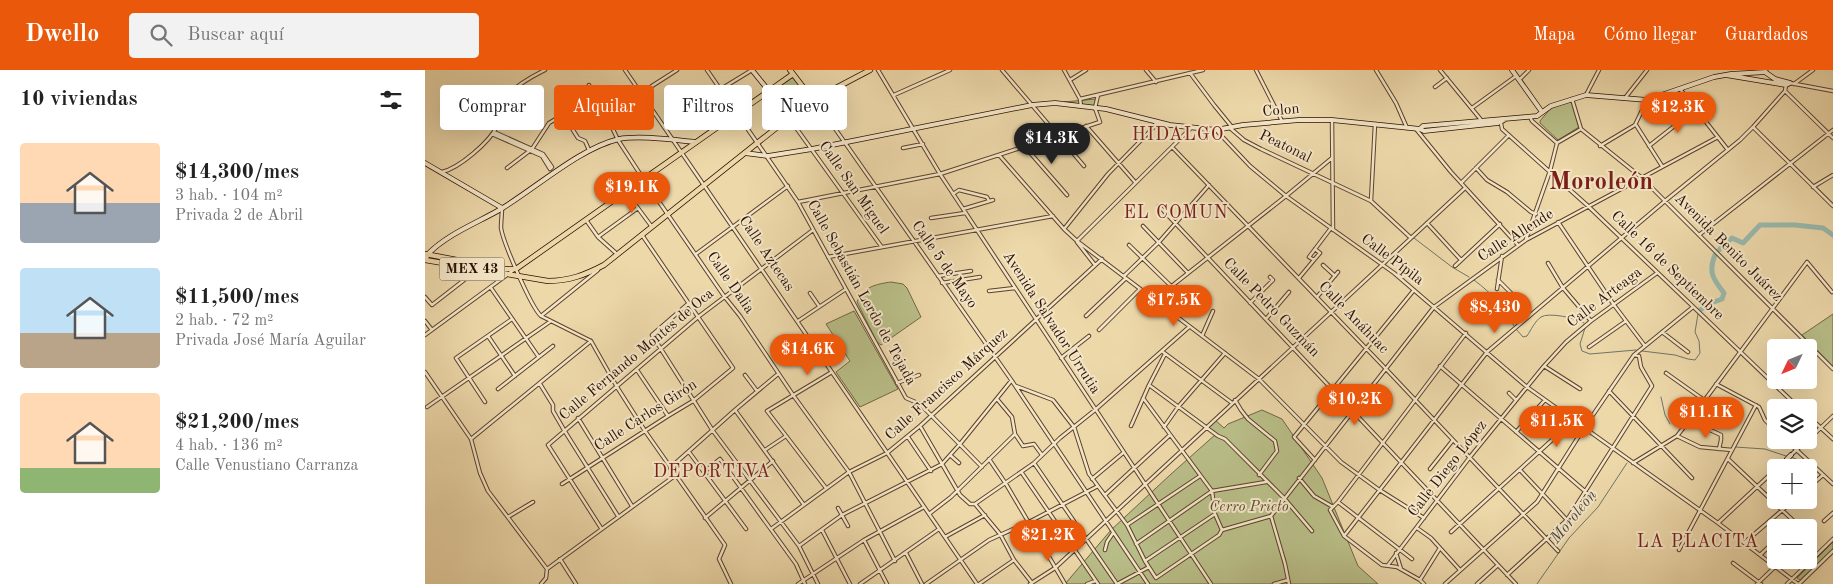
<!DOCTYPE html>
<html lang="es">
<meta charset="utf-8">
<style>
body{margin:0;font-family:"Old Standard TT",serif;background:#f2f2f2;color:#222;height:100vh;display:flex;flex-direction:column;font-size:19px;white-space:nowrap}
*{box-sizing:border-box;margin:0}
p{font-size:16px;color:#767676}
.icon{flex:none;width:28px;height:28px;fill:none;stroke:currentColor;stroke-width:2;stroke-linecap:round;stroke-linejoin:round}
.map{position:relative;flex:1;overflow:hidden}
.side{display:flex;flex-direction:column;background:#fff;width:425px}
.side>*{flex:none}
.top-card{position:absolute;left:15px;top:15px;width:475px;height:45px;display:flex;gap:10px}
.needle{width:32px;rotate:227deg}
.buttons{position:absolute;left:1342px;top:269px;display:grid;gap:10px}
.buttons a{display:grid;place-items:center;width:50px;height:50px;border-radius:5px;background:#fff;box-shadow:0 5px 20px #0002;font-size:25px}
.price{position:absolute;translate:-50% -42px;padding:0 11px;border-radius:18px;background:#ea580c;color:#fff;font-size:16px;line-height:32px;filter:drop-shadow(0 1px 2px #0008)}
.price::after{content:'';position:absolute;left:50%;top:30px;width:15px;height:11px;margin-left:-8px;background:inherit;clip-path:polygon(0 0,100% 0,50% 100%)}
.price.active{background:#222;color:#fff}
ul{padding:0;list-style:none}
li{display:flex;align-items:center;gap:15px;height:125px;padding:0 20px}
li span{display:grid;place-items:center;flex:none;width:140px;height:100px;border-radius:5px;color:#555}
li>.icon{margin-inline-start:auto}
span .icon{width:60px;height:60px;fill:#fffc;stroke-width:1}
li b{font-size:21px}
h2{display:flex;justify-content:space-between;align-items:center;height:60px;padding:0 20px;font-size:21px}
.pill{padding:0 18px;border-radius:5px;background:#fff;box-shadow:0 5px 20px #0002;font-size:18px;line-height:45px}
.pill.active{background:#ea580c;color:#fff}
header{display:flex;align-items:center;gap:30px;box-sizing:border-box;height:70px;padding:0 25px;background:#ea580c;color:#fff}
header strong{font-size:24px}
nav{display:flex;gap:28px;margin-inline-start:auto;font-size:18px}
.search{width:350px;height:45px;background:#f2f2f2;display:flex;align-items:center;gap:12px;box-sizing:border-box;padding:0 18px;border-radius:5px;color:#767676;font-size:19px}
main{display:flex;flex:1;min-height:0}
.map>svg:first-child{display:block}
.green{fill:#b9be88;stroke:#726644}
.lines{fill:none;stroke-linecap:round;stroke-linejoin:round}
.stream{stroke:#6d7568;stroke-width:1}
.river{stroke:#99b9ad;stroke-width:5}
.street-casing{stroke:#5c412a;stroke-width:4.5}
.secondary-casing{stroke:#2c0f00;stroke-width:5.5}
.primary-casing{stroke:#2c0f00;stroke-width:6}
.street{stroke:#f3e6c8;stroke-width:2.5}
.secondary{stroke:#f3e6c8;stroke-width:4}
.primary{stroke:#edd8aa;stroke-width:4.5}
.labels{text-anchor:middle;dominant-baseline:central;stroke-width:4;stroke-linejoin:round;paint-order:stroke}
.shield{fill:#f3e6c8;stroke:#68503c;stroke-width:1}
.shield-label{font-size:14px;font-weight:bold;fill:#2c0f00}
.street-label{font-size:15px;fill:#2c0f00;stroke:#f3e6c8}
.park-label{font-size:15px;font-style:italic;fill:#5d4c30;stroke:#f3e6c8}
.water-label{font-size:16px;font-style:italic;fill:#524a3d;stroke:#f3e6c8}
.quarter-label{font-size:18px;letter-spacing:1px;fill:#7a1f14;stroke:#f3e6c8}
.town-label{font-size:25px;font-weight:bold;fill:#7a1f14;stroke:#f3e6c8}
</style>
<header>
<strong>Dwello</strong>
<div class="search"><svg class="icon" aria-label="search" viewBox="0 0 24 24"><circle cx="10" cy="10" r="6"/><path d="M15 15l6 6"/></svg>Buscar aquí</div>
<nav><a>Mapa</a><a>Cómo llegar</a><a>Guardados</a></nav>
</header>
<main>
<section class="side">
<h2>10 viviendas<svg class="icon" aria-label="filters" viewBox="0 0 24 24"><path d="M4 7h16M4 17h16"/><circle cx="9" cy="7" r="2"/><circle cx="15" cy="17" r="2"/></svg></h2>
<ul>
<li><span style="background:linear-gradient(#ffd9b3 60%,#9aa5b1 0)"><svg class="icon" aria-label="home" viewBox="0 0 24 24"><path d="M3 11l9-7 9 7M6 9v11h12V9"/></svg></span><div><b>$14,300/mes</b><p>3 hab. · 104 m²</p><p>Privada 2 de Abril</p></div></li>
<li><span style="background:linear-gradient(#bfe0f5 65%,#b9a48a 0)"><svg class="icon" aria-label="home" viewBox="0 0 24 24"><path d="M3 11l9-7 9 7M6 9v11h12V9"/></svg></span><div><b>$11,500/mes</b><p>2 hab. · 72 m²</p><p>Privada José María Aguilar</p></div></li>
<li><span style="background:linear-gradient(#ffd9b3 75%,#8fb573 0)"><svg class="icon" aria-label="home" viewBox="0 0 24 24"><path d="M3 11l9-7 9 7M6 9v11h12V9"/></svg></span><div><b>$21,200/mes</b><p>4 hab. · 136 m²</p><p>Calle Venustiano Carranza</p></div></li>
</ul>
</section>
<div class="map">
<svg width="1408" height="514" viewBox="0 0 1408 514">
<rect width="100%" height="100%" fill="#edd8aa"/>
<filter id="stains"><feTurbulence type="fractalNoise" baseFrequency=".004" numOctaves="4"/><feColorMatrix values="0 0 0 0 .2 0 0 0 0 .09 0 0 0 0 .02 0 0 0 .5 -.17"/></filter>
<radialGradient id="worn" r=".72"><stop offset=".6" stop-color="#630" stop-opacity="0"/><stop offset="1" stop-color="#630" stop-opacity=".3"/></radialGradient>
<!-- green -->
<path class="green" d="M367,5l18,24 -21,15 -17,-24z
M671,29l-2,7 -30,-4z
M1143,31l4,2 7,24 -21,13 -18,-17v-2l10,-12z
M466,212l12,2 4,4 14,29 -40,28 -4,-3 -20,-40c6,-15 19,-18 34,-20z
M429,241l44,78 -38,18 -24,-35 14,-11 -24,-37z
M1408,244v53l-31,-32z
M837,340l20,9 40,59 36,88 20,18h-313l46,-54 59,-55 46,-41 -8,-7 7,-7 9,8 4,-4z
M1408,472v7l-33,31 -3,-2z"/>
<g class="lines">
<!-- stream -->
<path class="stream" d="M989,168l38,29 17,10
M1049,210c20,15 27,25 40,46
M1160,258l-5,16 2,7 8,3 46,-4
M1091,259l7,8 4,-1c4,-6 8,-15 14,-19 7,-5 36,1 43,6
M1217,281l33,4 13,4 7,1 5,-7 -1,-12 -4,-9 3,-18
M1236,327l4,18 5,9
M1310,377l30,2 21,7
M1366,387l17,7
M1112,514l32,-46 29,-31 29,-44"/>
<!-- river -->
<path class="river" d="M1294,180l13,-12 11,5 17,-18h35l28,3 10,7
M1275,240l11,-7 11,-4 2,-6c-11,-14 -16,-21 -9,-38"/>
<!-- street casing -->
<g class="street-casing">
<path id="street" d="M200,0l352,514
M282,0l91,132 108,196 14,6 62,63
M453,0l62,104 271,410
M577,0l82,96
M639,0l16,29 1,7
M721,0l10,12
M831,0l26,51
M951,0l20,33 11,25
M1015,0l42,51
M765,3l24,32 18,22
M645,10l16,-10
M1094,10l10,-10
M1365,13l43,8
M1369,14l19,-14
M164,15l12,19 17,36 26,40 80,116 16,20 53,79 56,77 46,89
M1010,17l12,-9
M296,19l31,-19
M1255,19l48,61
M345,20l20,27
M1360,21l48,47
M216,23l36,-23
M469,25l56,-25
M1161,25l13,-25
M1200,28l22,-28
M655,29l123,-29
M1147,29l9,30
M390,30l197,281 136,203
M1047,38l44,-32
M1105,47l2,4 25,22
M364,48l92,128
M907,50l1,110
M1076,53l1,6 86,77 211,202
M1211,55l26,41
M661,56l49,56
M146,57l7,11 7,3 4,9
M1328,57l80,79
M805,58l14,12 17,9 110,52 40,37
M991,59l35,43 67,73
M1156,59l61,49 191,191
M791,60l34,36 36,30 108,77 133,114 191,136 80,61
M69,62l49,22 9,13 -2,2
M67,64l50,22 8,13
M1132,73l24,-14
M1175,76l35,-21 12,-25
M1224,76l47,-37
M600,77l42,48
M747,77l214,222 172,182
M478,78l20,-4
M574,85l65,74 13,12 182,138 82,83 37,27 46,29
M82,98l25,-19 17,-26 22,-13
M1051,98l11,12 20,12 24,20 5,2
M17,102c17,-4 48,-30 55,-46 3,-7 2,-16 5,-23 7,-14 29,-26 43,-33
M1036,113l48,-48
M1388,117l20,-12
M201,122l26,35
M528,124l6,-4 28,7 2,4
M946,131l4,-77
M373,132l142,-28 160,-52 -5,-14 3,-13
M734,136l357,378
M77,138c0,6 -1,13 -1,20 2,14 30,79 40,88l50,25 26,46 28,44 80,114 -6,14 12,25
M538,139l30,-9
M506,148l34,-5
M161,150l12,17 19,17
M1133,152l56,83 31,41
M1002,153l34,37
M718,156l45,47
M639,159l44,-55 47,-48 1,-5
M1274,165l134,-105
M173,167l40,-29
M1101,169l24,-68 7,-28
M652,171l114,-113
M652,172l18,23
M704,175l42,41
M271,184l92,-68
M403,187l225,-41
M889,190l6,-7 -5,-4
M1123,193l15,25 28,33
M898,195l12,11
M1030,196l45,-42
M513,206l33,-5
M699,206l35,-34 50,-57
M874,208l15,-18 -5,-3 22,-29
M1073,210l16,16
M517,213l38,-6
M66,218l47,68
M1072,219l5,-33
M564,221l26,-3
M385,223l9,13
M0,227l7,8 45,-35
M892,227l21,-25
M729,230l132,-104 46,-38
M264,233l-37,32 61,96 86,115 19,38
M825,233l23,-23 -3,-3
M116,246l57,-46
M661,246l40,-38
M841,249l23,-27
M0,251l7,9
M373,251l48,-32
M674,260l41,-41
M1237,262l26,20
M0,265l90,-66
M63,266l27,40
M777,266l11,-25
M1164,277l37,-26
M738,282l69,51
M636,288l28,-22
M1015,296l154,133
M1119,296l36,23
M212,300l31,46
M0,302l46,67 9,34 8,18 59,78
M1241,303l38,27
M320,305l12,16
M472,313l22,-8
M115,314l13,21v6l11,19 54,86
M1291,314l43,23 6,13 11,11
M724,315l69,51 7,3 59,59 28,33
M591,316l37,14 21,27 15,47 38,51 18,36 11,17 63,-43 3,-5 49,-14
M73,319l55,-43
M1184,321l83,87
M1084,323l7,7
M718,328l69,93 3,23 7,16
M572,329l15,18 3,17 8,12 11,-2 8,11
M810,330l6,10 7,9 27,22 2,10 -18,24
M60,332l-29,-44 56,-39
M2,337l124,-86
M310,340l69,95
M1384,347l24,22
M153,348l54,88
M1119,354l13,11
M495,356l40,69 10,9h5l25,30 14,26 18,23
M706,356l18,-41 16,-31
M739,357l14,-20 47,-54
M1283,359l13,6v5l-2,9
M1091,362l29,-32
M1252,366l23,11 32,3
M483,367l23,34
M46,369l120,-98
M1384,369l24,-23
M1361,370l47,44
M340,380l21,-14
M264,382l57,77
M525,385l9,8
M1366,385l16,-15
M564,389l17,25 59,100
M1303,389l72,68
M890,390l-21,-23 120,-147
M609,393l83,121
M1208,393l44,-27 24,-31 106,-143 25,30
M245,398l65,-58 43,-36
M1352,398l10,-9
M1005,399l23,-29
M1095,400l47,50
M279,402l16,-13 76,105 9,20
M597,403l76,111
M874,408l15,18 19,11
M667,409l31,-26
M137,414l106,-68 25,-15 40,-33 -91,-133
M1384,417l14,-12
M401,418l-59,-77 65,-39
M680,425l65,-60
M913,432l74,57
M550,434l59,-41 26,-25 35,-28 94,-83
M413,438l10,18
M504,444l22,-17 64,-63
M846,446l163,-209 92,-67 192,-103
M846,446l14,48 4,20
M83,447l25,-15
M280,448l68,-57
M1399,451l9,-8
M1293,453l58,-54
M702,455l73,-49
M176,458l-53,-83 150,-128 115,-87
M992,458l14,10 29,32
M346,459l78,-57 38,-19 33,-27 182,-167
M397,460l28,54
M1026,462l112,-102
M919,466l143,-184 178,-151 75,-61 13,-13 32,-36 1,-6
M520,467l40,-22
M439,470l23,44
M1319,473l50,-43
M711,474l76,-53 54,-9
M374,476l43,-31 100,-51 18,-20 51,-63
M680,480l2,-8 6,-9
M1254,480l77,-145
M481,483l16,31
M971,483l5,16
M1335,485l16,-15
M135,489l16,25
M720,491l70,-47
M1308,493l28,21
M963,495l82,-108 74,-91 22,-24 25,-21 66,-48
M122,499l129,-94
M1082,505l60,-55 85,-134 -11,-19 -2,-11 -5,-1
M995,510l20,-32
M116,514l5,-6 1,-9
M373,514l66,-44 60,-33
M435,514l79,-55
M501,514l63,-44 40,-18 69,-36
M554,514l35,-24
M605,514l25,-16 410,-380
M662,514l8,-3
M692,514l32,-17
M849,514l14,-4
M999,514l-4,-4 -23,-13 -15,-2 -38,-29 -14,-26 8,-8 128,-169
M1020,514l92,-82 47,-74 50,-73 59,-48
M1052,514l21,-19
M1332,514l25,-24
M1362,514l46,-45
M1374,514l34,-33"/>
</g>
<!-- secondary casing -->
<g class="secondary-casing">
<path id="secondary" d="M327,0l17,21
M1087,0l30,42
M1340,2l10,7 15,4
M1301,5l60,10 4,-2
M995,59l3,-3 114,-10 14,-10 35,-11 61,5 67,-23 17,-3 35,-2
M320,83l23,3 44,-7 220,-44 23,-2 51,6 64,16 46,5 27,-5 56,-5h33l88,9 4,2 74,-8 6,-3
M0,93l77,45
M1,190l1,-5c20,-21 50,-32 74,-46 35,-21 79,-61 118,-70 21,-4 55,1 77,3
M1362,389l4,-4"/>
</g>
<!-- primary casing -->
<g class="primary-casing">
<path id="primary" d="M365,0l23,30
M0,184l80,15h11l277,-195
M0,190l123,21c21,0 37,-6 56,-16l186,-148 23,-17 57,-30"/>
</g>
<!-- street -->
<use href="#street" class="street"/>
<!-- secondary -->
<use href="#secondary" class="secondary"/>
<!-- primary -->
<use href="#primary" class="primary"/>
</g>
<g class="labels">
<!-- shield labels -->
<rect class="shield" x="14.5" y="187.5" width="65" height="23" rx="4"/>
<g class="shield-label">
<text x="47" y="199">MEX 43</text>
</g>
<!-- street labels -->
<g class="street-label">
<text transform="translate(856 41) rotate(-5)">Colon</text>
<text transform="translate(860 77) rotate(26)">Peatonal</text>
<text transform="translate(428 118) rotate(55)">Calle San Miguel</text>
<text transform="translate(1091 166) rotate(-32)">Calle Allende</text>
<text transform="translate(1303 178) rotate(45)">Avenida Benito Juárez</text>
<text transform="translate(341 184) rotate(56)">Calle Aztecas</text>
<text transform="translate(967 190) rotate(37)">Calle Pípila</text>
<text transform="translate(519 195) rotate(55)">Calle 5 de Mayo</text>
<text transform="translate(1242 196) rotate(44)">Calle 16 de Septiembre</text>
<text transform="translate(305 213) rotate(55)">Calle Dalia</text>
<text transform="translate(436 223) rotate(61)">Calle Sebastián Lerdo de Tejada</text>
<text transform="translate(1180 228) rotate(-37)">Calle Arteaga</text>
<text transform="translate(846 238) rotate(46)">Calle Pedro Guzmán</text>
<text transform="translate(928 248) rotate(46)">Calle Anáhuac</text>
<text transform="translate(626 253) rotate(57)">Avenida Salvador Urrutia</text>
<text transform="translate(212 285) rotate(-40)">Calle Fernando Montes de Oca</text>
<text transform="translate(522 315) rotate(-42)">Calle Francisco Márquez</text>
<text transform="translate(221 346) rotate(-33)">Calle Carlos Girón</text>
<text transform="translate(1023 399) rotate(-52)">Calle Diego López</text>
</g>
<!-- park labels -->
<g class="park-label">
<text x="824" y="437">Cerro Prieto</text>
</g>
<!-- water labels -->
<g class="water-label">
<text transform="translate(1149 447) rotate(-51)">Moroleon</text>
</g>
<!-- quarter labels -->
<g class="quarter-label">
<text x="753" y="65">HIDALGO</text>
<text x="751" y="143">EL COMUN</text>
<text x="287" y="402">DEPORTIVA</text>
<text x="1273" y="472">LA PLACITA</text>
</g>
<!-- town labels -->
<g class="town-label">
<text x="1176" y="112">Moroleón</text>
</g>
</g>
<rect width="100%" height="100%" filter="url(#stains)"/>
<rect width="100%" height="100%" fill="url(#worn)"/>
</svg>
<div class="buttons">
<a><svg class="needle" viewBox="-14 -14 28 28"><path d="M0-13l5 13h-10z" fill="#e53935"/><path d="M0 13l5-13h-10z" fill="#767676"/></svg></a>
<a><svg class="icon" aria-label="layers" viewBox="0 0 24 24"><path d="M12 4l9 5-9 5-9-5zM3 14l9 5 9-5"/></svg></a>
<a>+</a>
<a>−</a>
</div>
<b class="price" style="left:1253px;top:64px">$12.3K</b>
<b class="price active" style="left:627px;top:95px">$14.3K</b>
<b class="price" style="left:207px;top:144px">$19.1K</b>
<b class="price" style="left:749px;top:257px">$17.5K</b>
<b class="price" style="left:1070px;top:264px">$8,430</b>
<b class="price" style="left:383px;top:306px">$14.6K</b>
<b class="price" style="left:930px;top:356px">$10.2K</b>
<b class="price" style="left:1281px;top:369px">$11.1K</b>
<b class="price" style="left:1132px;top:378px">$11.5K</b>
<b class="price" style="left:623px;top:492px">$21.2K</b>
<div class="top-card">
<a class="pill">Comprar</a>
<a class="pill active">Alquilar</a>
<a class="pill">Filtros</a>
<a class="pill">Nuevo</a>
</div>
</div>
</main>
